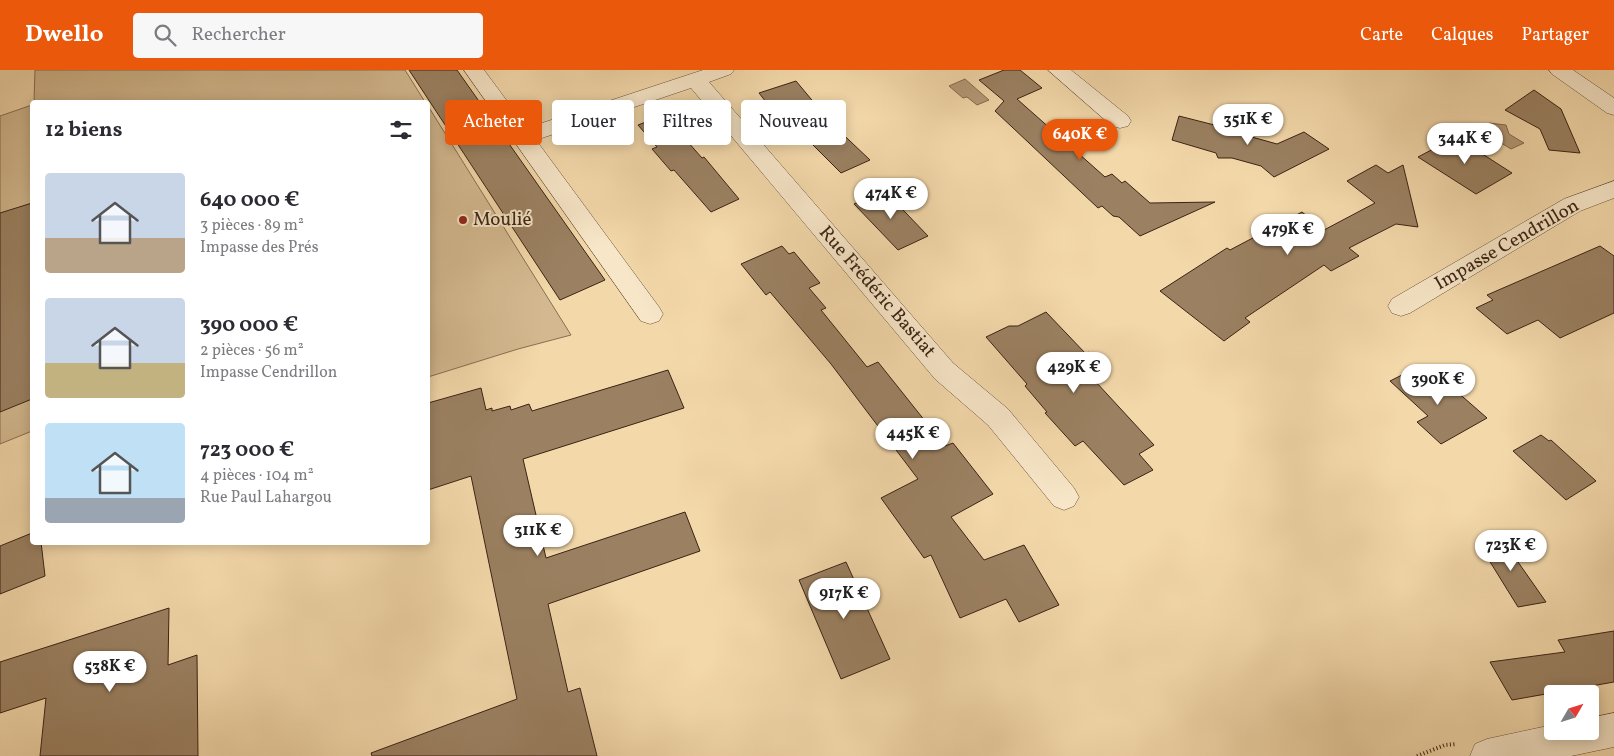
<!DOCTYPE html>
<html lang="fr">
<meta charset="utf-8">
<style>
body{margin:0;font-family:Vollkorn,serif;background:#f7f7f7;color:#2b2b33;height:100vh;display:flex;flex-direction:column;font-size:19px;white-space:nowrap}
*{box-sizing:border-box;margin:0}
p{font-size:16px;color:#7c7c81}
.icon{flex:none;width:28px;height:28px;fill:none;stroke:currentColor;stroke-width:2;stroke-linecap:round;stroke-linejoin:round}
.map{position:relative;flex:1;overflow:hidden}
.panel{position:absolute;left:30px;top:30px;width:400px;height:445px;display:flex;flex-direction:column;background:#fff;border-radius:5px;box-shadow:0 2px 12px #0003}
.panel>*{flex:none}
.hud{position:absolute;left:445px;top:30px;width:475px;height:45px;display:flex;gap:10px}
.needle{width:32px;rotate:51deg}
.fabs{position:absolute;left:1544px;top:615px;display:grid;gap:10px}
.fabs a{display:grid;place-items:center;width:55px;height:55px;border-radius:5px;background:#fff;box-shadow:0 2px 12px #0003;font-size:25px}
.price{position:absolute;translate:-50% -42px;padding:0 11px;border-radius:18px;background:#fff;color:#222;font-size:16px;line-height:32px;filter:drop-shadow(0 1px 2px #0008)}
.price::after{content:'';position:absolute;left:50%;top:30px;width:15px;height:11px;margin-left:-8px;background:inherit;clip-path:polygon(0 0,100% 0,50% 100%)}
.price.selected{background:#ea580c;color:#fff}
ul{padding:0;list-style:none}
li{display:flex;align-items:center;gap:15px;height:125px;padding:0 15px}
li span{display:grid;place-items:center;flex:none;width:140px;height:100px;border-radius:5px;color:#555}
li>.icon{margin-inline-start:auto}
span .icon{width:60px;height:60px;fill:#fffc;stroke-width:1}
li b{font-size:21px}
h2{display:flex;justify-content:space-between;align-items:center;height:60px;padding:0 15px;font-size:21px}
.chip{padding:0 18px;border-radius:5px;background:#fff;box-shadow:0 2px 12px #0003;font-size:18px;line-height:45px}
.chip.selected{background:#ea580c;color:#fff}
header{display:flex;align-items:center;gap:30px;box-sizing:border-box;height:70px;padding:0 25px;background:#ea580c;color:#fff}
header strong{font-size:24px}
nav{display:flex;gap:28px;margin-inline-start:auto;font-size:18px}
.search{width:350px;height:45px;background:#f7f7f7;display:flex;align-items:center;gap:12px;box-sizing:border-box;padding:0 18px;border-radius:5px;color:#7c7c81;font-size:19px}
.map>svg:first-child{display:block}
.green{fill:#d4b990;stroke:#886e52}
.water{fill:#b49a77;stroke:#846a4f}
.building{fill:#9b8162;stroke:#3b2314}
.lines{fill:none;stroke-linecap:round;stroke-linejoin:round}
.minor-casing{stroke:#69503a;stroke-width:1}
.path{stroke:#3b2314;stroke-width:4;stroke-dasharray:1 2.5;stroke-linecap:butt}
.minor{fill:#f7e6c8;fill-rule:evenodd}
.poi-dot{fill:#8f2418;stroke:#f7e6c8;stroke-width:2}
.labels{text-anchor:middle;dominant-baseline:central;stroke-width:4;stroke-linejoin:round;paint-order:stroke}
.poi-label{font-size:19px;fill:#3b2314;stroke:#f7e6c8;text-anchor:start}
.street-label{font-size:19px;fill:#3b2314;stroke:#f7e6c8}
</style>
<header>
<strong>Dwello</strong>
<div class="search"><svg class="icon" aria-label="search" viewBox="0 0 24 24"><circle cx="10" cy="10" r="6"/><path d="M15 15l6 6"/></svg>Rechercher</div>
<nav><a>Carte</a><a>Calques</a><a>Partager</a></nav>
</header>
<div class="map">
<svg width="1614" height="686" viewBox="0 0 1614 686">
<rect width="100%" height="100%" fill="#f3d8aa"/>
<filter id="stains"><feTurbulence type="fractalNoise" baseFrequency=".004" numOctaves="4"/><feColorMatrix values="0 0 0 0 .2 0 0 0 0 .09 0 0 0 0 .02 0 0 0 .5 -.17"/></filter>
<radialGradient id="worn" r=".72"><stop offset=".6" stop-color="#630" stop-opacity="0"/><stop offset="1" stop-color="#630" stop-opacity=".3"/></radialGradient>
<!-- green -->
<path class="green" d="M35,0h370l20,32h-391z
M32,35v326l-32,13v-328z
M428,36l143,229 -53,14 -90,28z"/>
<!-- water -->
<path class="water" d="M965,9l24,21 -12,5 -10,-8 -4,1 -14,-12z
M1489,53l17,2 3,9 15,9 -13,6 -18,-11z"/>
<!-- building -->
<path class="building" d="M409,0h48l148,210 -45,20z
M1004,0h16l22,18 -25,11 88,78 7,-3 10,9 3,-2 25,22 65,-1 -75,34 -21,-19 -6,-1 -11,-10 -4,2 -103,-97 9,-10 -25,-21z
M796,11l35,42 39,37 -29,13 -54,-54 -6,2 -22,-28z
M1534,20l27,19 19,44 -31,-3 -9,-21 -35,-19z
M664,45l38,43 2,-1 35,42 -28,13 -37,-42 -3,1 -19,-22 5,-2 -19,-22z
M1179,46l63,16 -1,2 36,10 27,-12 25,17 -55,28 -13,-11 -29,-8h-14l-2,-5 -44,-13z
M1456,67l56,36 -36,21 -58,-37z
M1376,95l12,8 15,-8 15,62 -22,-3 -47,24 10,8 -28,15 -7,-6 -79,53 5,4 -26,19 -64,-50 67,-43 3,2 72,-38 22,18 51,-27 -28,-22z
M884,120l44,46 -30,14 -44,-46z
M32,133v196l-32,13v-199z
M782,176l7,8 5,-2 26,31 -11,5 17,20 -5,2 46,57 11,-5 67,84 8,-3 40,51 -42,23 33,43 40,-15 35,60 -40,17 -13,-23 -46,19 -29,-63 -7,3 -43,-60 37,-19 -87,-115 -61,-72 -4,3 -25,-31z
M1600,176l14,10v57l-54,25 -22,-18 -31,14 -31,-26 17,-8 -6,-5z
M1046,242l40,42 3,-2 20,21 -14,8 59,64 -15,9 14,16 -29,15 -41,-44 -8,5 -30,-33 2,-1 -22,-26 2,-2 -41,-47 23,-11h9z
M1418,297l30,26 7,-3 32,28 -46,26 -24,-22 11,-6 -38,-35z
M668,300l16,38 -161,51 23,99 139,-46 15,39 -152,53 20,88 12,-4 17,68h-225l-1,-3 146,-54 -46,-223 -43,14v-87l53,-15 5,22 6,-2v3l18,-5 1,4 18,-6 3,7z
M1541,365l8,6 2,-1 45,41 -30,19 -53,-49z
M1497,462l49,70 -28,5 -39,-63z
M32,463v9h9l4,34 -45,18v-48z
M846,492l44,97 -49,20 -42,-99z
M169,538l-1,57 29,-10 1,101h-158l6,-58 -46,15v-51z
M1614,561v51l-102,18 -22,-38 75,-10 -7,-12z"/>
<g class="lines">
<!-- minor casing -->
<g class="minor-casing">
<path id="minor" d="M464,0h20l43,58 176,-58h31l-3,4 -22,8 244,281 55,46 66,79 5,9 -5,9 -10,4 -10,-4 -66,-81 -53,-46 -244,-291 -155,52 123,167 4,7 -4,7 -9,3 -9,-3z
M1048,0h23l57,46 3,5 -3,5 -8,2 -8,-2z
M1549,0h24l41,28v17l-7,-2 -55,-39z
M1614,111v17l-34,13 -170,102 -9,3 -9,-3 -4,-7 4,-7 172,-100z
M1614,643v34l-43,9h-101l5,-12 12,-5 65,-14v6h38v-13z"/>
</g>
<!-- path -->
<path class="path" d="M1417,686l28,-11 11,-1"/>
<!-- minor -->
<use href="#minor" class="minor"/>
</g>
<!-- markers -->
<circle class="poi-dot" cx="463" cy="150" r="5"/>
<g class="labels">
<!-- poi labels -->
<g class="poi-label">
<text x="473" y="150">Moulié</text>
</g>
<!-- street labels -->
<g class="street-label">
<text transform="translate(1507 175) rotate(-30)">Impasse Cendrillon</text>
<text transform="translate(877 222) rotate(49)">Rue Frédéric Bastiat</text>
</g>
</g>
<rect width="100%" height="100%" filter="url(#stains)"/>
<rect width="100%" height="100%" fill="url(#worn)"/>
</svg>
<div class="fabs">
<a><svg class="needle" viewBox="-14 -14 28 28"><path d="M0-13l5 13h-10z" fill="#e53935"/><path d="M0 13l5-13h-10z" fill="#7c7c81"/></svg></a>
</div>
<b class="price" style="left:1248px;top:76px">351K €</b>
<b class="price selected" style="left:1080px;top:91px">640K €</b>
<b class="price" style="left:1465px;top:95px">344K €</b>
<b class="price" style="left:891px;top:150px">474K €</b>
<b class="price" style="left:1288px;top:186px">479K €</b>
<b class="price" style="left:1074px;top:324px">429K €</b>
<b class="price" style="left:1438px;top:336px">390K €</b>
<b class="price" style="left:913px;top:390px">445K €</b>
<b class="price" style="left:538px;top:487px">311K €</b>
<b class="price" style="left:1511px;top:502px">723K €</b>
<b class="price" style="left:844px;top:550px">917K €</b>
<b class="price" style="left:110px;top:623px">538K €</b>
<div class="hud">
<a class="chip selected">Acheter</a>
<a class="chip">Louer</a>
<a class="chip">Filtres</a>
<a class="chip">Nouveau</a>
</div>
<section class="panel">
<h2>12 biens<svg class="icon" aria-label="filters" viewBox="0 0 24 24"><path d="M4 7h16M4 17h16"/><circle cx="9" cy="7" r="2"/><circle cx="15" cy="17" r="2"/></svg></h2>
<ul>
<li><span style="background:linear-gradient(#c9d6e8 65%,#b9a48a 0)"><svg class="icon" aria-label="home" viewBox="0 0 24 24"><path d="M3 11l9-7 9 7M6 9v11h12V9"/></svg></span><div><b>640 000 €</b><p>3 pièces · 89 m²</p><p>Impasse des Prés</p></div></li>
<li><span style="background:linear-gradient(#c9d6e8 65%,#c2b280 0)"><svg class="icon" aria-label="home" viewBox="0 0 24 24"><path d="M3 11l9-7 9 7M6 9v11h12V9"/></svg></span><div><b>390 000 €</b><p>2 pièces · 56 m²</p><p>Impasse Cendrillon</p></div></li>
<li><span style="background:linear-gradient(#bfe0f5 75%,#9aa5b1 0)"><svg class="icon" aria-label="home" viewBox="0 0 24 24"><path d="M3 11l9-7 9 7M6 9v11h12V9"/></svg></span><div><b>723 000 €</b><p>4 pièces · 104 m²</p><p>Rue Paul Lahargou</p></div></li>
</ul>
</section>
</div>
